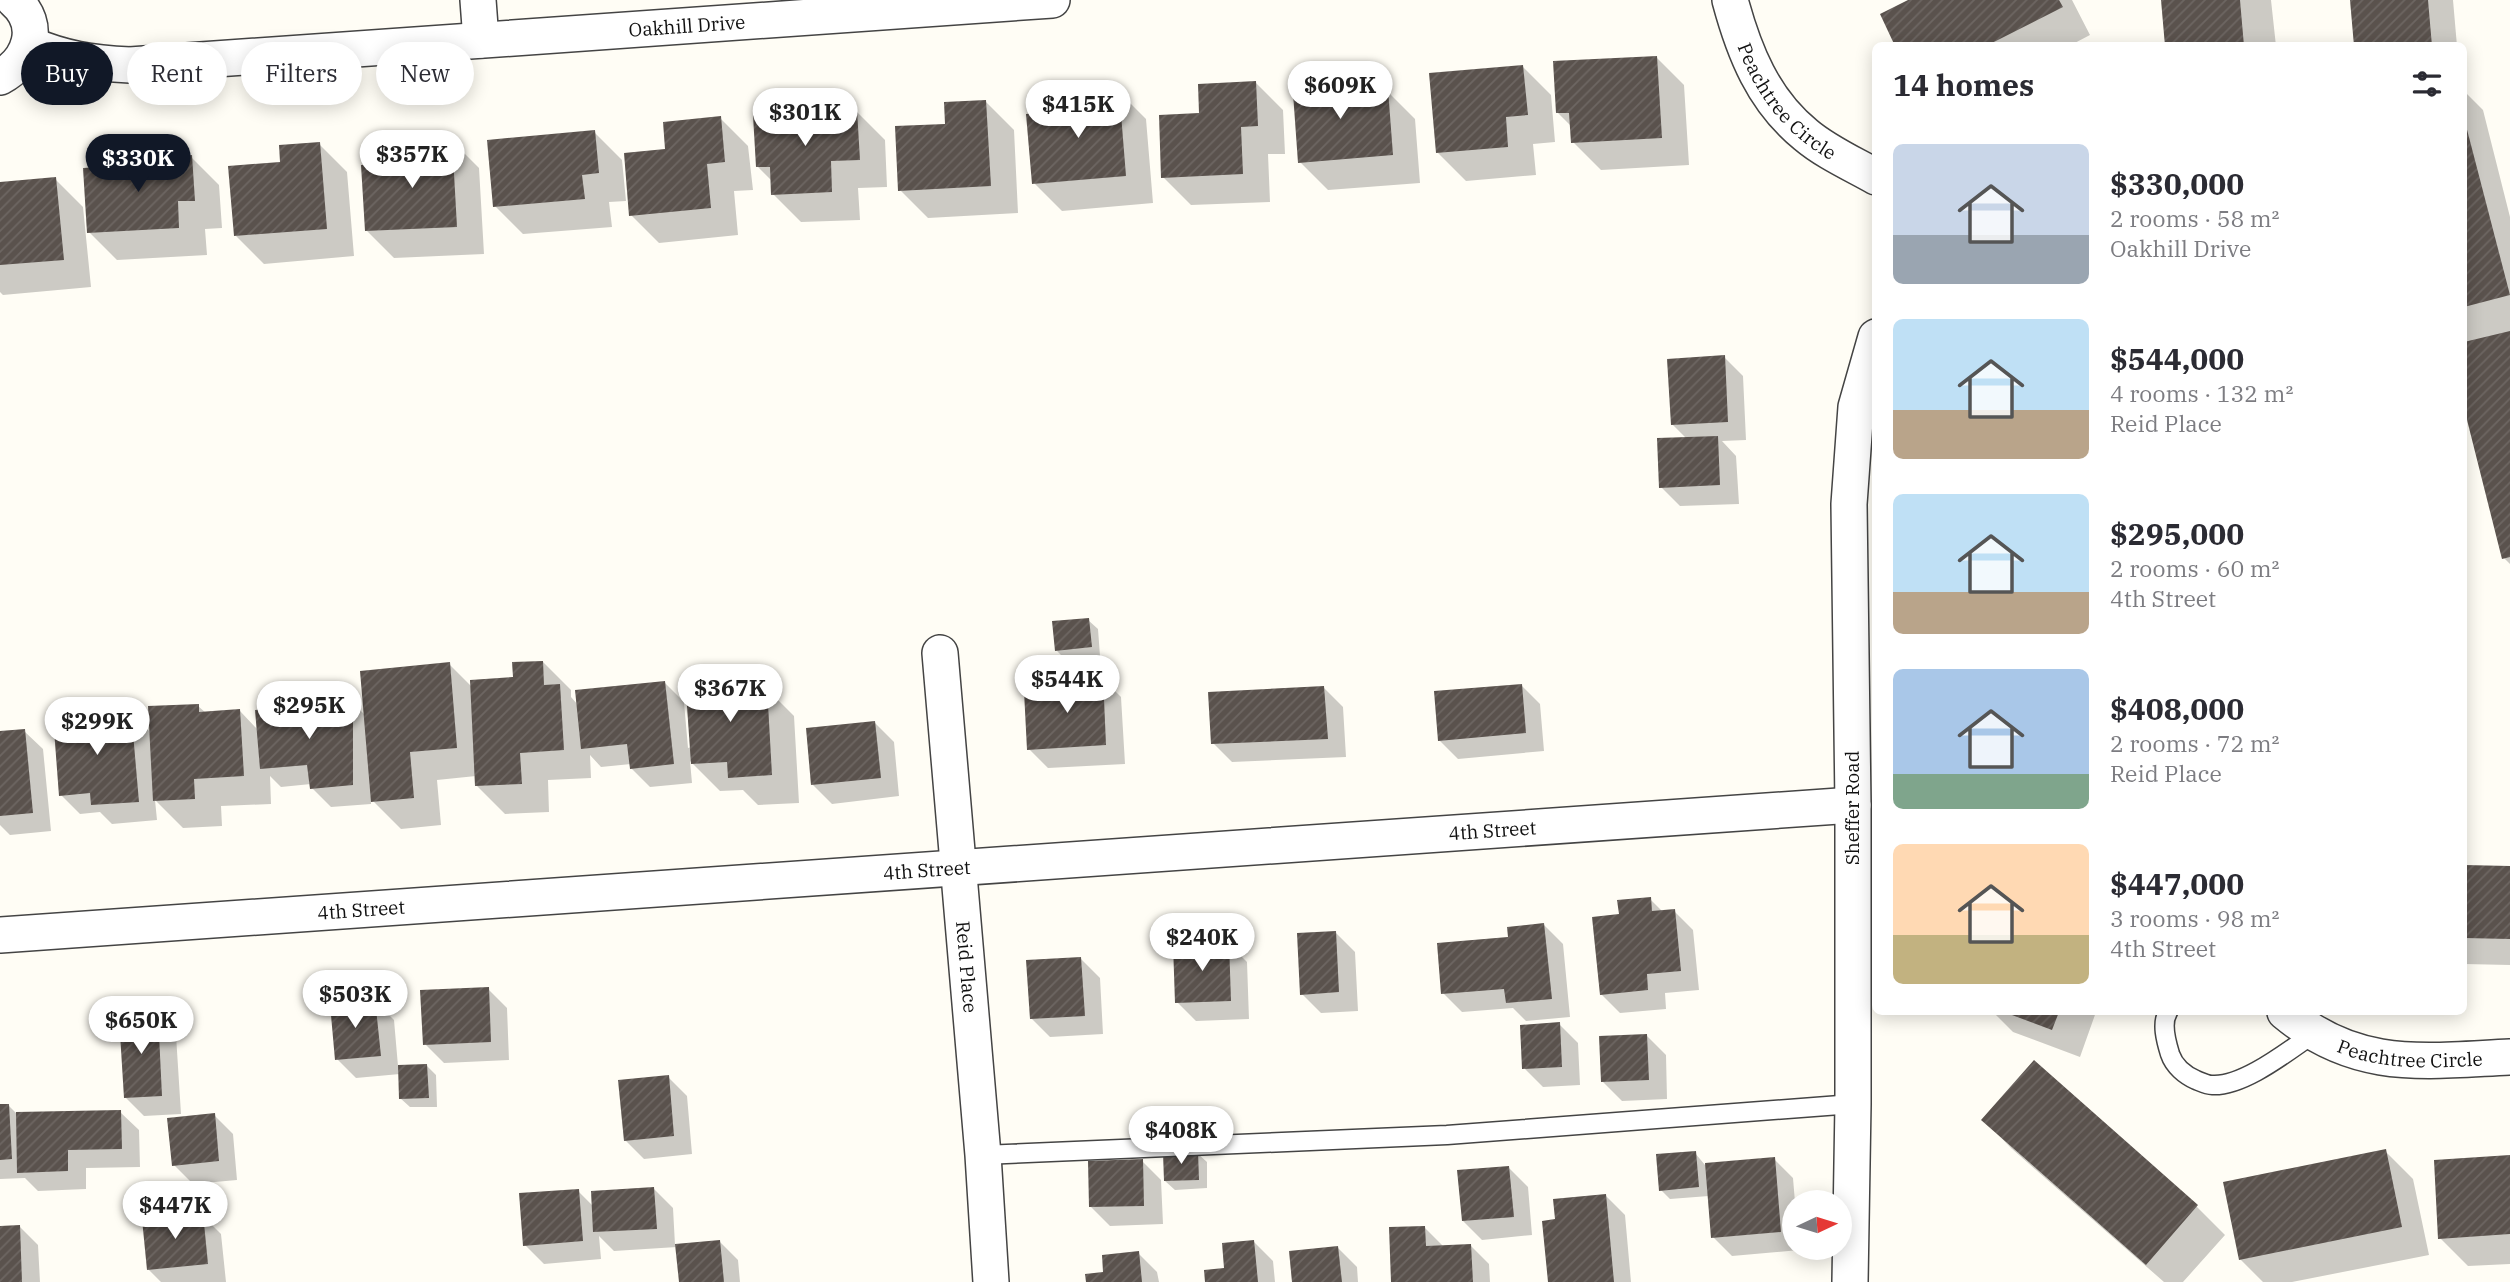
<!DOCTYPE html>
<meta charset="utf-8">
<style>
body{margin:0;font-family:"IBM Plex Serif",serif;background:#f7f7f7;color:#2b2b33;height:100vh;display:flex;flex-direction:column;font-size:26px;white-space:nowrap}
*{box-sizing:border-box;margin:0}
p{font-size:23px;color:#7c7c81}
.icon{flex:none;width:38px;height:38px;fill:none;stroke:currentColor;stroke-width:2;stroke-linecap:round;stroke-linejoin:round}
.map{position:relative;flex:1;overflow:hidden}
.sheet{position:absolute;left:1872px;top:42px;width:595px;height:973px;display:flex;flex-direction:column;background:#fff;border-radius:10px;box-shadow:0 4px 18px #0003}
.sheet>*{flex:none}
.guide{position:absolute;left:21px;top:42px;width:665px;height:63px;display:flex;gap:14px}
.needle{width:46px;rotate:86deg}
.fabs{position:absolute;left:1782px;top:1190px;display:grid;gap:14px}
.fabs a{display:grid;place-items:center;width:70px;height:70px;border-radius:50%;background:#fff;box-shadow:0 4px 18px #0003;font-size:35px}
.price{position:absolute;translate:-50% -60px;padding:0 16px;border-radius:24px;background:#fff;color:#222;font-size:23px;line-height:46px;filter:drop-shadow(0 2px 4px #0008)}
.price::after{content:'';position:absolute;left:50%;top:42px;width:21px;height:16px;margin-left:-10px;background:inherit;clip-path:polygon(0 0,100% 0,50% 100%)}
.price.active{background:#111827;color:#fff}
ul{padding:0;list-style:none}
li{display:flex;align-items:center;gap:21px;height:175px;padding:0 21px}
li span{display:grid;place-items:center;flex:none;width:196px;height:140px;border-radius:10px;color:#555}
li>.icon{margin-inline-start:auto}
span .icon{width:84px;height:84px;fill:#fffc;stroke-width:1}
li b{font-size:30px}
h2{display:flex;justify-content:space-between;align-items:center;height:84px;padding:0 21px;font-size:30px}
.tag{padding:0 24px;border-radius:32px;background:#fff;box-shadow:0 4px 18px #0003;font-size:24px;line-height:63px}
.tag.active{background:#111827;color:#fff}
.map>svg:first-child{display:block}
.shadow{fill:#0003}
.building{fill:url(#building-hatch)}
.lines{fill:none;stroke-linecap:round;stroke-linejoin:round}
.service-casing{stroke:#444;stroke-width:21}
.minor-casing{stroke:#444;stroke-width:38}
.service{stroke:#fff;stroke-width:18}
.minor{stroke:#fff;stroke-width:35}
.labels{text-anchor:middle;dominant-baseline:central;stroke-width:7;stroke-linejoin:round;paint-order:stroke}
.street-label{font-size:19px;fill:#111;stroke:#fff}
</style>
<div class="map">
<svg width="2510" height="1282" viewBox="0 0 2510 1282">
<defs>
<pattern id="building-hatch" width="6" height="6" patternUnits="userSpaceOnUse" patternTransform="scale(1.75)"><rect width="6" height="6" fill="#5a524d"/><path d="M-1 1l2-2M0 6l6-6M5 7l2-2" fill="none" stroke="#6d6662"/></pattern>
</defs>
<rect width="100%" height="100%" fill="#fffdf5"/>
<!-- shadow -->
<path class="shadow" d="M1912,0h160l18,35 -21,11h-172z
M2163,0h108l5,46h-109z
M2351,0h102l4,46h-102z
M1656,57l28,28 5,80 -88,5 -28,-28 -1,-15 -14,-14z
M1523,67l28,28 4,47 -22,2 3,31 -70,6 -28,-28z
M1335,77l17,17 35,-3 28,28 5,64 -92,7 -28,-28z
M1255,82l28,28 2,44h-17l2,48 -79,3 -28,-28 38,-62z
M1118,91l28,28 7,84 -91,8 -28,-28 45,-72z
M2464,91l19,19 27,107v347l-6,-6 -40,-157z
M986,102l28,28 4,83 -90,5 -28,-28 47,-64z
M857,112l28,28 2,47 -29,1 2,32 -59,2 -28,-28v-12l-15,-15z
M720,118l28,28 5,44 -19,1 4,44 -79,8 -28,-28 36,-64z
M594,132l28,28 4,41 -17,1 3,25 -89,7 -28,-28z
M451,140l28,28 5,86 -90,4 -28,-28z
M319,144l28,28 7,84 -90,8 -28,-28z
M191,157l28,28 3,43 -17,1 2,26 -90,5 -28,-28 39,-65z
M55,179l28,28 8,80 -88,8 -3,-3v-109z
M1724,357l19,19 3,64 -24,1 14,15 3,48 -59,2 -19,-19 26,-48 -15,-15z
M1088,620l10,9 2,27 -34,4 -9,-9z
M543,662l28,28v7l7,8 87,-22 19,19 4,46 3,-1 13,-54 31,-25 21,21 10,-1 28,28 5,87 -41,2 -15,-15 -23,1 -30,-30 2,22 -42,4 -19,-19v-4l-30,3 -11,-12 1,23 -43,2 1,32 -44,2 -28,-28 -1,-10 -39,4 4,45 -40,4 -30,-30v5l-40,3 -19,-19 -1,-4 -30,3 -11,-11 1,28 -50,2 1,20 -39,2 -28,-28 2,20 -45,4 -12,-12 -20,2 -19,-19 69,-83 21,21 47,-27 8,7 34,-2 18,19 95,-27 13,13 83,-52 23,23 43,-8z
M1102,678l19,19 4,67 -77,4 -19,-19 35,-59z
M1521,685l19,19 4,47 -86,8 -19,-19z
M1324,688l19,19 3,50 -114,5 -19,-19z
M875,723l19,19 5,54 -67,8 -19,-19z
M24,731l19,18 8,82 -41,4 -10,-10v-92z
M2464,866l46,2v97l-46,-1z
M1650,899l13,13 11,-1 19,19 6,60 -34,3 1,16 -46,4 -19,-19 20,-78z
M1544,925l19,19 7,73 -44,4 -13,-13 -51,4 -19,-19 67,-54z
M1336,933l19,19 3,59 -37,2 -19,-19z
M1228,943l19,19 2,57 -53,2 -19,-19z
M1081,959l19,19 3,56 -53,3 -19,-19z
M488,989l19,19 2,52 -65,3 -19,-19z
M375,1001l19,19 4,46h29l9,9 1,32h-27l-10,-9v-24l-44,4 -19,-19z
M1993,1012h103l-16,45 -67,-25z
M157,1016l19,19 5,79 -37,2 -19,-19z
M1559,1024l19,19 2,42 -37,2 -19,-19z
M1647,1036l19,19 1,44 -45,2 -19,-19z
M2034,1063l163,144 28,28 -42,47h-19l-153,-134 -27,-28z
M668,1077l19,19 5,58 -48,5 -19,-19z
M0,1106h9l8,8 103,-2 19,18 1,37 -54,1v21l-48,2 -13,-13 -25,1z
M214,1115l19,19 4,46 -44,4 -19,-19z
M2385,1151l28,28 16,76 -137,27h-29l-23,-23z
M1197,1153l10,9v26l-32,2 -10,-9z
M1695,1153l10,12 69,-6 19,19 2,24 -1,46h5v2l-67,6 -19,-19 -4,-41 -39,3 -9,-9z
M2510,1157v107l-42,2 -28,-28z
M1142,1161l19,19 2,44 -53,2 -19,-19z
M1509,1168l19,19 4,48 -50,5 -19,-19z
M654,1189l19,19 2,37 44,-4 19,19 2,22h-59l-4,-35 -63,4 -15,-15 2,23 -57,5 -19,-19 53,-54 15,15z
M1606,1196l19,19 6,67h-81l7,-61z
M202,1215l19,19 5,48h-65l-13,-13z
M19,1226l19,19 2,37h-40v-55z
M1425,1228l19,19 26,-2 19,19 1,18h-97z
M1254,1242l19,19 2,21h-68l19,-13z
M1338,1248l19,19 1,15h-64z
M1138,1253l19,19 2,10h-71z"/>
<!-- building -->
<path class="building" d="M1908,0h151l4,7 -77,39h-91l-15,-32z
M2161,0h79l4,46h-79z
M2350,0h78l4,46h-78z
M1657,56l5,82 -91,5 -2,-30h-13l-3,-52z
M1523,65l5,50 -22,2 2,30 -72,6 -7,-80z
M1336,75l1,18 51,-4 5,66 -95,8 -6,-84z
M1256,81l2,45 -17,1 2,47 -82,4 -2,-63 40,-2 -1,-29z
M1119,89l7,87 -94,8 -6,-70 51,-5 -1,-16z
M986,100l5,86 -93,5 -3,-65 50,-2 -1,-22z
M857,110l3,50 -29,1 1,31 -61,3 -1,-28h-14l-3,-52z
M721,116l4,46 -18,2 4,44 -82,8 -5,-63 41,-4 -2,-27z
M2464,118l46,177 -46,12z
M595,130l4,43 -17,2 3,24 -92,8 -6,-67z
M452,138l5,89 -92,4 -4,-66 49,-3 -1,-22z
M320,142l7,87 -93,7 -6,-70 52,-4 -1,-17z
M192,155l3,46h-17l1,27 -92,5 -4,-65 43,-3v-6z
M56,177l8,83 -64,5v-83z
M2510,331v226l-8,2 -38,-151v-66z
M1725,355l3,67 -57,3 -4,-66z
M1718,436l2,49 -61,3 -2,-50z
M1089,618l3,29 -37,4 -3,-30z
M543,661l1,24 16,-1 4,66 -44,3 2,31 -47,2 -5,-106 43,-3 -1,-15z
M450,662l7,86 -47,4 4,46 -43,4 -11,-131z
M735,666l2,22 30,-2 5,89 -44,3 -1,-16 -36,2 -5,-72h16l-2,-24z
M1103,676l3,69 -79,5 -3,-59 39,-2v-11z
M665,681l9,83 -44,5 -3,-25 -46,5 -6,-59z
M1522,684l4,49 -88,8 -4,-50z
M1324,686l4,53 -117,5 -3,-52z
M353,701v84l-43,4 -3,-24 -47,4 -5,-59z
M199,704v8l41,-3 4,67 -50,3 1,20 -42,2 -5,-95z
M131,710l8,92 -48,3 -1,-12 -31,3 -6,-80z
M875,721l6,57 -70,7 -5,-57z
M25,729l8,84 -33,3v-85z
M2464,865l46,1v73l-46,-1z
M1651,897l1,14 23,-2 6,62 -34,3 1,16 -48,5 -8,-78 27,-3 -2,-14z
M1544,923l8,76 -46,4 -2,-14 -63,5 -4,-51 71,-6 -1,-10z
M1336,931l3,61 -39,3 -3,-62z
M1229,942l2,59 -56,2 -2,-59z
M1081,957l4,59 -55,3 -4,-59z
M489,987l2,55 -68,3 -3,-55z
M375,999l6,57 -46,4 -5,-56z
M2004,1012h55l-7,18z
M158,1014l4,82 -38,2 -5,-81z
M1560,1022l2,45 -40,2 -2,-44z
M1647,1034l2,46 -48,2 -2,-46z
M2034,1060l164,145 -52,60 -165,-145z
M427,1064l2,34 -30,1 -1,-34z
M669,1075l5,61 -50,5 -6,-61z
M0,1104h9l3,55 -12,1z
M121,1110l1,39 -54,1v21l-51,2 -1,-61z
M215,1113l4,48 -47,5 -5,-48z
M2386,1149l16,78 -163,33 -16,-78z
M1198,1151l1,29 -35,1 -1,-28z
M1696,1151l3,36 -40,4 -3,-37z
M2510,1155v79l-72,5 -4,-79z
M1775,1157l6,75 -70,6 -6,-75z
M1143,1159l1,47 -55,1 -1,-46z
M1509,1166l5,51 -52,4 -5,-51z
M654,1187l3,42 -64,3 -2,-41z
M579,1189l4,52 -60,5 -4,-53z
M1606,1194l8,88h-66l-6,-61 13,-2 -2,-20z
M203,1213l5,51 -61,6 -5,-51z
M20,1225l2,57h-22v-56z
M1425,1226l1,20 45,-2 2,38h-82l-2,-55z
M720,1240l4,42h-45l-4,-38z
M1254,1240l4,42h-53l-1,-12 20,-2 -2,-25z
M1338,1246l4,36h-50l-3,-31z
M1139,1251l3,31h-56l-1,-8 18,-2 -1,-17z"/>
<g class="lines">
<!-- service casing -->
<g class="service-casing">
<path id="service" d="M2168,1012c-7,11 -2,29 2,42 4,12 15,21 26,26 5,2 11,5 16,5 31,2 76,-34 101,-51
M983,1155l464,-20 406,-31"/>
</g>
<!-- minor casing -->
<g class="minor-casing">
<g id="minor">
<path d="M478,0l3,40"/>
<path id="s1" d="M1730,0c14,52 33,100 76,135 20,17 47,29 70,42"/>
<path id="s2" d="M29,44c35,15 62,19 101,21l922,-65"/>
<path d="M0,77c30,-16 43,-52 14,-77"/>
<path id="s3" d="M940,653l43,502 8,127"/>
<path id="s4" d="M0,935l1853,-130"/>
<path id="s5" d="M2285,1012c72,60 138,49 225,45"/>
<path d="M1850,1282l3,-178v-299l-4,-301 7,-97 20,-70"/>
</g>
</g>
<!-- service -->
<use href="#service" class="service"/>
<!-- minor -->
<use href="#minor" class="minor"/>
</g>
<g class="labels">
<!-- street labels -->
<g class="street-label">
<text stroke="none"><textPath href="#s2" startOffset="662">Oakhill Drive</textPath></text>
<text stroke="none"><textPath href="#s1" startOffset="119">Peachtree Circle</textPath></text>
<text transform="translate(1852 808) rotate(-90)">Sheffer Road</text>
<text stroke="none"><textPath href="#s4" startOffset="1496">4th Street</textPath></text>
<text stroke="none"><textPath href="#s4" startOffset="929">4th Street</textPath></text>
<text stroke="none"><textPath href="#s4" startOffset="362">4th Street</textPath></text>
<text stroke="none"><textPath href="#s3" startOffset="315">Reid Place</textPath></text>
<text stroke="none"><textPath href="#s5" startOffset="136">Peachtree Circle</textPath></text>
</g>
</g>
</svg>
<div class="fabs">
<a><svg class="needle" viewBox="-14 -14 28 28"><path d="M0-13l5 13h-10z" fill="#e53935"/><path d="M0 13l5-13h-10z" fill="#7c7c81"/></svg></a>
</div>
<b class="price" style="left:1340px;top:121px">$609K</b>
<b class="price" style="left:1078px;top:140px">$415K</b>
<b class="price" style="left:805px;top:148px">$301K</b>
<b class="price" style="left:412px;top:190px">$357K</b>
<b class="price active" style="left:138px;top:194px">$330K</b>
<b class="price" style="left:1067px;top:715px">$544K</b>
<b class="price" style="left:730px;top:724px">$367K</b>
<b class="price" style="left:309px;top:741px">$295K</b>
<b class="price" style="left:97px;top:757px">$299K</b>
<b class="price" style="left:1202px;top:973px">$240K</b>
<b class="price" style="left:355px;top:1030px">$503K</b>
<b class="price" style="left:141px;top:1056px">$650K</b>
<b class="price" style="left:1181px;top:1166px">$408K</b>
<b class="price" style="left:175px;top:1241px">$447K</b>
<div class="guide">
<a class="tag active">Buy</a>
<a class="tag">Rent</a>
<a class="tag">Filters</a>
<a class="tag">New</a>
</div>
<section class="sheet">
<h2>14 homes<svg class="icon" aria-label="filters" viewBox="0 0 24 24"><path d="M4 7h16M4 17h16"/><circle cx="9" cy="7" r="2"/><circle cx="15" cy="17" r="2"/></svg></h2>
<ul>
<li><span style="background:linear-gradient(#c9d6e8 65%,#9aa5b1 0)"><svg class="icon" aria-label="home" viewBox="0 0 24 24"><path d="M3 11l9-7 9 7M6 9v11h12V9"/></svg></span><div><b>$330,000</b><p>2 rooms · 58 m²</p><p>Oakhill Drive</p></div></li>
<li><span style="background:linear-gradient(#bfe0f5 65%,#b9a48a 0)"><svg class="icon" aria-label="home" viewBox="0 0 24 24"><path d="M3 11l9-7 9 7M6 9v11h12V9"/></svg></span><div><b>$544,000</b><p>4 rooms · 132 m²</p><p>Reid Place</p></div></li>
<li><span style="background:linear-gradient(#bfe0f5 70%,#b9a48a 0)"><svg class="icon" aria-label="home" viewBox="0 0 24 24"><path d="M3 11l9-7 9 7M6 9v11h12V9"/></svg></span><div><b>$295,000</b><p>2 rooms · 60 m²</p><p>4th Street</p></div></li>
<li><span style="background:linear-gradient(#a9c7e8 75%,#7fa58c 0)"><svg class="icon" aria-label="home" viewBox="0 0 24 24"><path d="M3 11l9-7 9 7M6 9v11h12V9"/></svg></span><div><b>$408,000</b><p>2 rooms · 72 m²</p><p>Reid Place</p></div></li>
<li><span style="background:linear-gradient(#ffd9b3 65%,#c2b280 0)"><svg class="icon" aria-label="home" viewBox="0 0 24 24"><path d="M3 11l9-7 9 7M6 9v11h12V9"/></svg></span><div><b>$447,000</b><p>3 rooms · 98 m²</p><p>4th Street</p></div></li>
</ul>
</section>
</div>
